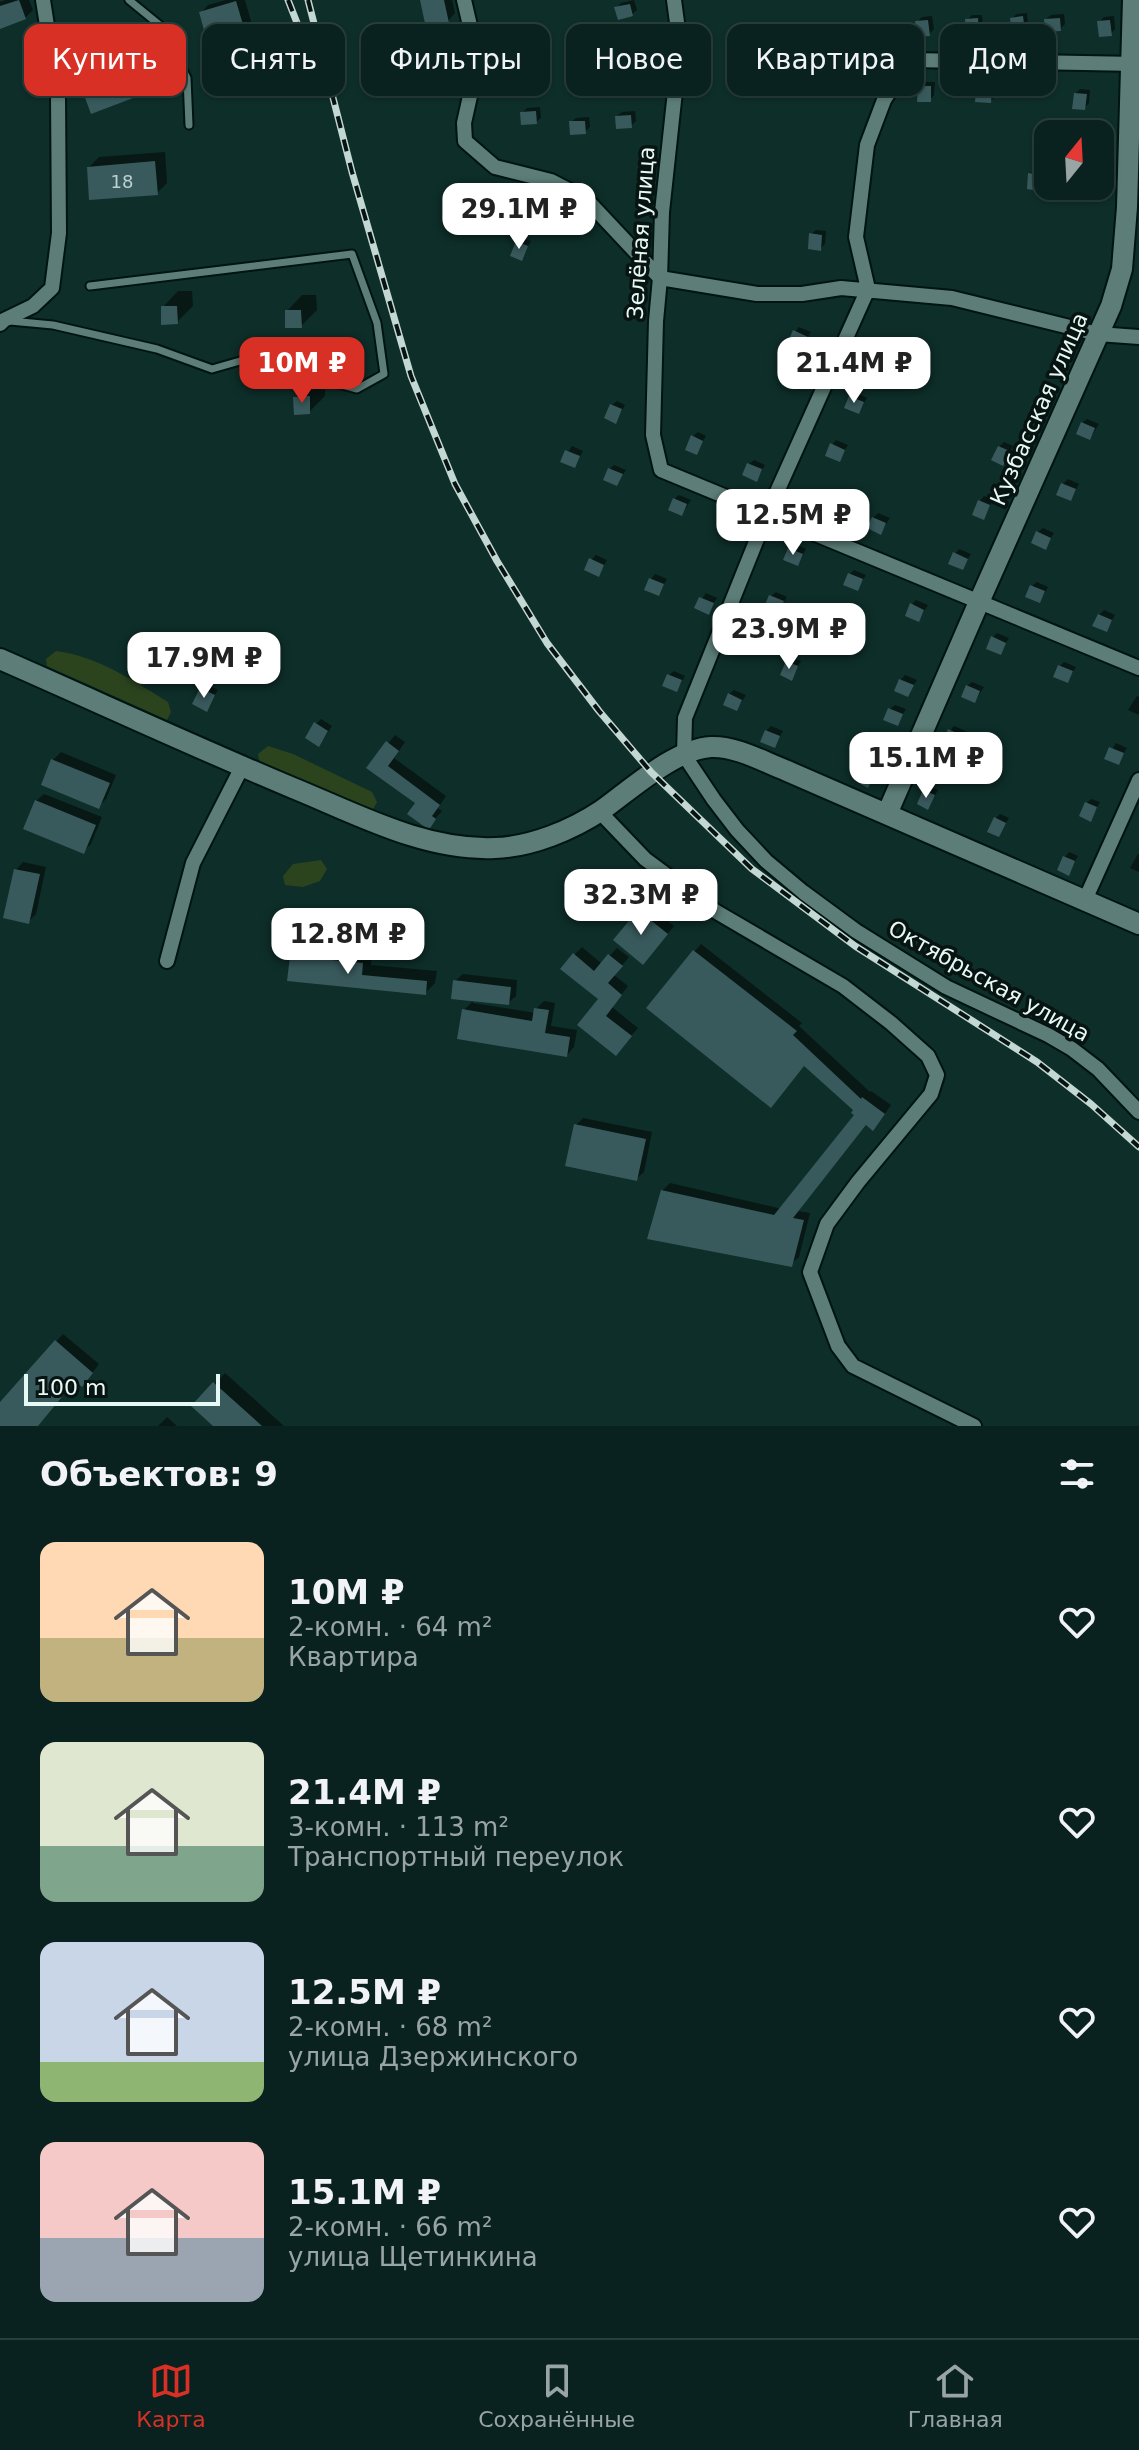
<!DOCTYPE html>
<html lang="ru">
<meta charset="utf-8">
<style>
body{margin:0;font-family:"DejaVu Sans",sans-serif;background:#132a28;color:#f1f3f6;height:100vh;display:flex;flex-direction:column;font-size:30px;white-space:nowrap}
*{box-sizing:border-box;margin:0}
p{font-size:26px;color:#99a4a4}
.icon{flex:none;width:44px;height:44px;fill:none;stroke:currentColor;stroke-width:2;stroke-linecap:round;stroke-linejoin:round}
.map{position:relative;height:1426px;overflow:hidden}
.details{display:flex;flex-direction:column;background:#0a221f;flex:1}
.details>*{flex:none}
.banner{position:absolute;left:24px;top:24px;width:1092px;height:72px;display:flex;gap:16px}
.needle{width:52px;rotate:18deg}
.fabs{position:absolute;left:1034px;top:120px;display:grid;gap:16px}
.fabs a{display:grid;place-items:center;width:80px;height:80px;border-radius:16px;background:#0a221f;box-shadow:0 2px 6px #0004,0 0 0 2px #2a3f3d;font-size:40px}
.scale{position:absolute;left:24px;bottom:20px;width:196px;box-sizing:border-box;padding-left:8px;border:4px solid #e7f9f5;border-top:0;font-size:22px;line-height:28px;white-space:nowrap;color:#e7f9f5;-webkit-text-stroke:6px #071411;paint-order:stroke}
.price{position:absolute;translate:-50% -68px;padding:0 18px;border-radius:16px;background:#fff;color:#222;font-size:26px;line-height:52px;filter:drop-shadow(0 2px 4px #0008)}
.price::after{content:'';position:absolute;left:50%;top:48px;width:24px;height:18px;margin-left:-12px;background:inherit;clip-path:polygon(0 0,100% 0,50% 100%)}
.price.selected{background:#d93025;color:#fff}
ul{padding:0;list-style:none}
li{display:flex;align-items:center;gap:24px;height:200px;padding:0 40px}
li span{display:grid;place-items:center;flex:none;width:224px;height:160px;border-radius:16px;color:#555}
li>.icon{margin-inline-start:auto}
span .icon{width:96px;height:96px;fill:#fffc;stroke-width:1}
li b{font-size:34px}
h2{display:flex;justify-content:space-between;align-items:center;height:96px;padding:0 40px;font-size:34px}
.tag{padding:0 28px;border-radius:16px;background:#0a221f;box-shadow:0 2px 6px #0004,0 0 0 2px #2a3f3d;font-size:28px;line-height:72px}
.tag.selected{background:#d93025;color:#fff}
.tab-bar{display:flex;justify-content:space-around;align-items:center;height:112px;border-top:2px solid #2a3f3d;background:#0a221f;font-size:22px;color:#99a4a4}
.tab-bar a{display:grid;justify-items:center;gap:4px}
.tab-bar .selected{color:#d93025}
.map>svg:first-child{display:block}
.green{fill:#2b441e}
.shadow{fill:#0007}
.building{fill:#395a5d}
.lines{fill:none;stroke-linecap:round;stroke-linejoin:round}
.lane-casing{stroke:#001512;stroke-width:11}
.street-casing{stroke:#001512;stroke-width:18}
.secondary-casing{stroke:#001512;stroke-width:24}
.lane{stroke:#5d7e78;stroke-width:7}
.street{stroke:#5d7e78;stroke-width:14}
.secondary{stroke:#5d7e78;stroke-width:20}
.rail-casing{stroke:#c3d7d3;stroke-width:7}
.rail{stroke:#071411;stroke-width:4;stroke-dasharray:12;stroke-linecap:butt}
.labels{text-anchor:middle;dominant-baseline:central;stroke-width:7;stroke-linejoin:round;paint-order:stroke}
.number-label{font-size:18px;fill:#bcd1cf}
.street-label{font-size:22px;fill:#e7f9f5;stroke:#071411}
</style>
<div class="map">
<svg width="1139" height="1426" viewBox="0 0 1139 1426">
<rect width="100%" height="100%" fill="#0e2e29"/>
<!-- green -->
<path class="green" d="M56,651c41,5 78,30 112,51l3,10 -4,8 -120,-54 -1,-7z
M268,746l25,8 79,38 5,10 -9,17 -106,-44 -4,-21z
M321,860l6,9 -7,12 -17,6 -18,-2 -2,-9 10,-12z"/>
<!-- shadow -->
<path class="shadow" d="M6,0h23l4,10 -8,8 -25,9v-25z
M226,0h19l8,28 -7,8 -45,-23 7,-8z
M422,0h30l3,13 -7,8z
M634,0l3,10 -5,4 -15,-6 4,-5z
M1027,13l1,13 -4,4 -12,-12 5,-4z
M1064,14l1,10 -5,5 -14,-10 5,-4z
M972,15h10l1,12 -5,5 -11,-12z
M932,16l2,13 -5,5 -12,-12 5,-5z
M1114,16l1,13 -4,5 -12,-12 5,-5z
M518,29l3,12 -5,5 -13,-10 5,-5z
M141,68l7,18 -8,7h-54l7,-8z
M924,82h11l-1,13 -4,5 -10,-14z
M983,85l13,1 -1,11 -5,4 -12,-11z
M1080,89l10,1 -1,13 -5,5 -9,-14z
M540,107l1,11 -5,4 -14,-9 5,-5z
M635,111l1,10 -5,5 -14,-10 5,-4z
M589,117l1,10 -5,5 -14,-10 5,-4z
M165,152l2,31 -10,10 -68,-26 10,-10z
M1035,170l10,1 -1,13 -5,5 -9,-15z
M816,230l10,1 -1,13 -5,5 -9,-15z
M523,238l8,3 -10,17 -3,-16z
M178,291h14l1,15 -16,16 -14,-15z
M302,295h14l1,15 -16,16 -14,-15z
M799,327l12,5 -9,14 -7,-14z
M325,381v15l-16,16 -14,-15 16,-15z
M856,393l11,5 -9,14 -7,-15z
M617,401l8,4 -10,17 -3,-17z
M1087,419l12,5 -9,14 -8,-15z
M698,432l8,4 -10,17 -3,-17z
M836,440l12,5 -9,14 -7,-14z
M1004,442l9,4 -10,17 -4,-16z
M572,446l11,5 -8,15 -12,-6z
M754,460l11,5 -9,14 -7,-15z
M614,465l12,5 -9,14 -7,-15z
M1068,479l11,5 -8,15 -8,-15z
M821,489l12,5 -9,14 -7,-14z
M679,495l12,5 -9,14 -8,-15z
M984,496l9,4 -10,17 -3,-16z
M878,513l12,5 -9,14 -8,-14z
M733,519l11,5 -9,14 -7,-15z
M1043,528l11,5 -9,14 -7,-15z
M795,544l11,5 -8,15 -8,-15z
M959,549l12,5 -9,14 -7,-14z
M596,555l11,5 -8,14 -8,-14z
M854,570l12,5 -9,14 -7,-15z
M655,574l12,5 -9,15 -7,-15z
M1037,582l11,5 -8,14 -8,-15z
M776,592l11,5 -9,14 -7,-15z
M706,593l11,5 -9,14 -11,-5z
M916,600l12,5 -9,14 -8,-14z
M1104,610l11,5 -8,14 -8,-14z
M997,633l12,5 -9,14 -8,-14z
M792,657l9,4 -10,17 -3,-16z
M1064,662l12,5 -9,14 -7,-15z
M674,671l11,5 -8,14 -8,-15z
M905,675l12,5 -9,14 -7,-14z
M972,682l12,5 -9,14 -8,-15z
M206,684l12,6 -12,19 -4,-20z
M734,690l12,5 -9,14 -8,-15z
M1137,696l2,1v18l-11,-5z
M895,705l11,4 -9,15 -7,-15z
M321,719l11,7 -9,14 -7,-16z
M771,726l12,5 -9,15 -8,-15z
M954,726l12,5 -9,14 -7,-14z
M395,735l10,7 -11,16 52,38 -8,12 4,3 -14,16 -11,-24 -48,-35z
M1116,743l11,5 -9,14 -11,-4z
M61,752l55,23 -10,24 -8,8 -45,-47z
M870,765l8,4 -10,17 -3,-17z
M930,786l8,4 -10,17 -9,-4z
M44,794l58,23 -11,27 -8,7 -47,-50z
M1091,799l9,3 -10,17 -3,-16z
M1000,814l9,4 -11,17 -2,-17z
M1069,852l9,4 -10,17 -3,-16z
M1138,854h1v18l-9,-4z
M23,862l23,5 -10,47 -8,8 -12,-52z
M647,904l27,22 -24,29 -34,-15z
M338,920l34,5 -2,15 -5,5 -32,-20z
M701,944l101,79 -3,3 71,66 1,-1 20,14 -11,16 -13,3 -69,87 12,2 -11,44 -8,7 -129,-73 8,-8 112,26 75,-94 -1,-5 -162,-158z
M302,946l70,7 -1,12 66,6 -2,12 -10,10 -133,-37z
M582,947l20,17 15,-16 12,9 -15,18 14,11 -16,21 26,21 -22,25 -15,-54 -27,-44z
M463,974l54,6 -1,16 -8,7 -53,-22z
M473,1001v2l63,10v-4l8,-8 11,2 -4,23 26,4 -3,17 -7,8 -103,-45z
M583,1118l69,14 -8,40 -8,7 -60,-54z
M63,1334l36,30 -10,13 -13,2 -39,47h-37v-21z
M225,1373l59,53h-68l-22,-20z
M167,1417l10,9h-19z"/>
<!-- building -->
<path class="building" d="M19,0l7,19 -26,10v-23z
M420,0h24l5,23 -23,5z
M236,1l11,37 -38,10 -10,-36z
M630,4l3,12 -15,4 -4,-13z
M1023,16l2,16 -13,2 -2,-16z
M978,18l1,16 -13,1 -1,-16z
M1060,18l1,13 -16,1 -1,-13z
M928,20l2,16 -13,1 -2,-16z
M1110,20l2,16 -13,1 -2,-16z
M513,32l4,15 -12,4 -4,-16z
M134,74l7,21 -50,19 -8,-22z
M918,86h13v16h-14z
M976,89l16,1 -1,13 -16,-1z
M1074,93l13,1 -2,16 -13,-1z
M536,111l1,13 -16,1 -1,-13z
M631,115l1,13 -16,1 -1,-13z
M569,121h16l1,13 -16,1z
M155,161l3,34 -69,5 -2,-33z
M1028,173l13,2 -1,16 -13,-2z
M809,233l13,2 -1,16 -13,-2z
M516,241l12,5 -6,15 -12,-5z
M161,306h16l1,18 -17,1z
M285,310h16l1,18h-17z
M793,330l15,7 -5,12 -15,-7z
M310,396v18l-16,1 -1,-18z
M849,396l15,6 -5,12 -15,-6z
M610,404l12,5 -6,15 -12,-6z
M1081,422l14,6 -5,12 -14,-6z
M691,435l12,6 -6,14 -12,-5z
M830,443l15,7 -5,12 -15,-6z
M998,446l12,5 -7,15 -12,-6z
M565,450l15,6 -5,12 -15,-6z
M747,463l15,6 -5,13 -15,-7z
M608,468l15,6 -6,12 -14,-6z
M1061,483l15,6 -5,12 -15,-6z
M815,493l15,6 -5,12 -15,-7z
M673,498l14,6 -5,12 -14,-6z
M978,500l12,5 -6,15 -12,-5z
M872,517l14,6 -5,12 -14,-7z
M726,522l15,6 -5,12 -15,-6z
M1036,531l15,7 -5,12 -15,-7z
M788,548l15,6 -5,12 -15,-6z
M953,552l15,7 -5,11 -15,-6z
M589,558l15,7 -5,12 -15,-7z
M848,573l15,6 -5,12 -15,-6z
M649,578l15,6 -5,12 -15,-6z
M1030,585l15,6 -5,12 -15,-6z
M769,595l15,6 -5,12 -15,-6z
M699,597l15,6 -5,12 -15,-7z
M910,603l14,7 -5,12 -14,-6z
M1098,614l14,6 -5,12 -15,-6z
M991,636l15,7 -5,12 -15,-6z
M786,661l12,5 -6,15 -12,-6z
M1058,665l15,6 -5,12 -15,-6z
M667,674l15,6 -5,12 -15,-6z
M899,679l15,6 -6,12 -14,-6z
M966,685l14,6 -5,12 -14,-6z
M200,688l15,7 -8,17 -15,-8z
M728,693l14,7 -5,11 -14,-6z
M888,708l15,6 -5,12 -15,-6z
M314,722l14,9 -9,16 -14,-9z
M948,729l15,7 -5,12 -15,-7z
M765,730l15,6 -5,12 -15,-6z
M386,741l13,10 -11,15 52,39 -8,11 4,3 -7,11 -22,-16 8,-11 -49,-35z
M1109,747l15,6 -5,12 -15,-6z
M51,759l59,24 -11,26 -58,-24z
M863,768l12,6 -7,14 -11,-6z
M923,790l12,5 -7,15 -11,-6z
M35,800l61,25 -12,29 -61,-25z
M1085,802l12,5 -6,15 -12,-6z
M994,817l12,6 -7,14 -12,-5z
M1063,856l12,5 -6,15 -12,-6z
M14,869l26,5 -11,50 -26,-6z
M638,910l30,24 -25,31 -30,-25z
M331,924l37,5 -2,18 -37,-5z
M693,950l104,81 -4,4 68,64 1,-2 23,17 -12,17 -7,-6 -73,93 11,2 -12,47 -145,-28 14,-49 113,25 80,-100 -3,-2 2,-3 -49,-44 -33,42 -125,-100z
M573,953l21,18 14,-17 15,12 -15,17 14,12 -16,21 26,20 -16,20 -39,-31 21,-26 -38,-30z
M290,956l73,7 -1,12 65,6 -1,14 -139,-14z
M453,980l58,7 -2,18 -58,-6z
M534,1008l15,2 -4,23 25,4 -3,20 -110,-18 5,-30 70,12z
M574,1124l72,15 -9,42 -72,-15z
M55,1340l38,33 -11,14 -7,-6 -37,45h-38v-24z
M213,1382l49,44h-49l-22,-20z"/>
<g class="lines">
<!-- lane casing -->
<g class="lane-casing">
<path id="lane" d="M129,0l33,27 25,51 2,47
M10,321l43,4 104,24 55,20 35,-10 110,30 27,-15 -7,-51 -25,-69 -262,32"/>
</g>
<!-- street casing -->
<g class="street-casing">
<path id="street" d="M464,0l14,60 -14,63 1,18 30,26 56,14 35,18 74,79 97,16h45l39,-6 111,10 146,36 41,3
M674,0l6,45 -18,167 -2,66 -4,43 -3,114 8,35 478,198
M1137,64l-227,-4 -26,40 -17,45 -11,92 12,52 -101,225 -82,204 -1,37 30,45 23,30 29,31 37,31 53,39 90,56 102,48 24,14 26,20 41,43
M0,324l4,-4 29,-14 19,-18 7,-55 -1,-137 -15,-96
M599,811l46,48 70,52 128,75 48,37 37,33 9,19 -6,19 -73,88 -31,42 -17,48 28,74 15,20 121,60
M1085,900l54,-120
M167,961l26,-98 49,-96"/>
</g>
<!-- secondary casing -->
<g class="secondary-casing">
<path id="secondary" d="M0,659c98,43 195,88 293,129 64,26 131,63 202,60 36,-1 77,-18 107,-38 28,-20 73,-61 109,-63 25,-1 51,14 74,23l354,154
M887,814l92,-212 132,-296 11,-37 5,-62 6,-207"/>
</g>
<!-- lane -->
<use href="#lane" class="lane"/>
<!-- street -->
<use href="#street" class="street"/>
<!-- secondary -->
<use href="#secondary" class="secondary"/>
<!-- rail casing -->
<g class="rail-casing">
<path id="rail" d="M288,0l28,71
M308,0l44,172 59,204 44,108 42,77 50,82 52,68 52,61 101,97 103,77 182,116 54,42 48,43"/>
</g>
<!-- rail -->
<use href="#rail" class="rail"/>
</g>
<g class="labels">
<!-- number labels -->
<g class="number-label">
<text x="122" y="181">18</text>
</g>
<!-- street labels -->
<g class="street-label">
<text transform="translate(641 233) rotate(-86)">Зелёная улица</text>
<text transform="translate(1039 409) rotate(-66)">Кузбасская улица</text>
<text transform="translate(989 981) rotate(29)">Октябрьская улица</text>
</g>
</g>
</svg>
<div class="fabs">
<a><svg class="needle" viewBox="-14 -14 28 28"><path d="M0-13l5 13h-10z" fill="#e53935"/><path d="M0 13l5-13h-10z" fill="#99a4a4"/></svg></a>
</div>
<div class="scale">100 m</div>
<b class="price" style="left:519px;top:251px">29.1M ₽</b>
<b class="price selected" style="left:302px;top:405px">10M ₽</b>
<b class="price" style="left:854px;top:405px">21.4M ₽</b>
<b class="price" style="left:793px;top:557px">12.5M ₽</b>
<b class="price" style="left:789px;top:671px">23.9M ₽</b>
<b class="price" style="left:204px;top:700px">17.9M ₽</b>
<b class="price" style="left:926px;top:800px">15.1M ₽</b>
<b class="price" style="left:641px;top:937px">32.3M ₽</b>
<b class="price" style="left:348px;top:976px">12.8M ₽</b>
<div class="banner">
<a class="tag selected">Купить</a>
<a class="tag">Снять</a>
<a class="tag">Фильтры</a>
<a class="tag">Новое</a>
<a class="tag">Квартира</a>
<a class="tag">Дом</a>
</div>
</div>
<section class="details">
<h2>Объектов: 9<svg class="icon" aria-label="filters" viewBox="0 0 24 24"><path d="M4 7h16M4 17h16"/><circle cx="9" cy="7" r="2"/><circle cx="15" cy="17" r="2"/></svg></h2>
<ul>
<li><span style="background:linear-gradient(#ffd9b3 60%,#c2b280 0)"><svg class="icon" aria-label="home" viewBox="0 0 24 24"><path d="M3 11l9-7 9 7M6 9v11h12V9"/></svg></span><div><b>10M ₽</b><p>2-комн. · 64 m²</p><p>Квартира</p></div><svg class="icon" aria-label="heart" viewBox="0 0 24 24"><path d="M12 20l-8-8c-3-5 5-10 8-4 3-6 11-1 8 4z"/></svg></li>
<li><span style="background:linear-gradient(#dfe7d0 65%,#7fa58c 0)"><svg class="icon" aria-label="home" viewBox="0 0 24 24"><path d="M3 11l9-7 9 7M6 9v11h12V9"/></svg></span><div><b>21.4M ₽</b><p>3-комн. · 113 m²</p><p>Транспортный переулок</p></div><svg class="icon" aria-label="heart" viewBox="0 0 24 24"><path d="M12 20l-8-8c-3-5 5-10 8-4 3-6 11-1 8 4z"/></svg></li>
<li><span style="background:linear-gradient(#c9d6e8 75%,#8fb573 0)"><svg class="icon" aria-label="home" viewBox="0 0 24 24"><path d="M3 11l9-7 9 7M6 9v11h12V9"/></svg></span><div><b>12.5M ₽</b><p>2-комн. · 68 m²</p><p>улица Дзержинского</p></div><svg class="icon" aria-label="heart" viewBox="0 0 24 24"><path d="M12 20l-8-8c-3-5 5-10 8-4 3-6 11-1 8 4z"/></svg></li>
<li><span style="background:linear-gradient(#f6c9c9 60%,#9aa5b1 0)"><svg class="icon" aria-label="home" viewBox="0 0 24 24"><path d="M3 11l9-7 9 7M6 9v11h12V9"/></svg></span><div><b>15.1M ₽</b><p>2-комн. · 66 m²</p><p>улица Щетинкина</p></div><svg class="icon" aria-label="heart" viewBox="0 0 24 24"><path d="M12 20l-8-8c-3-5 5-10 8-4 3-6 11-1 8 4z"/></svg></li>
</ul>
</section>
<nav class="tab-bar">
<a class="selected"><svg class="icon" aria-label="map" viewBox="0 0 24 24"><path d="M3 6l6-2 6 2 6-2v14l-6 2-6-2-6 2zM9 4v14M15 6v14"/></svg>Карта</a>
<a><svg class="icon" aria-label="saved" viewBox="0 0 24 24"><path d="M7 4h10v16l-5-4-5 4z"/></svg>Сохранённые</a>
<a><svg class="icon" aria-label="home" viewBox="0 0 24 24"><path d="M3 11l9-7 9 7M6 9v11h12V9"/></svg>Главная</a>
</nav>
